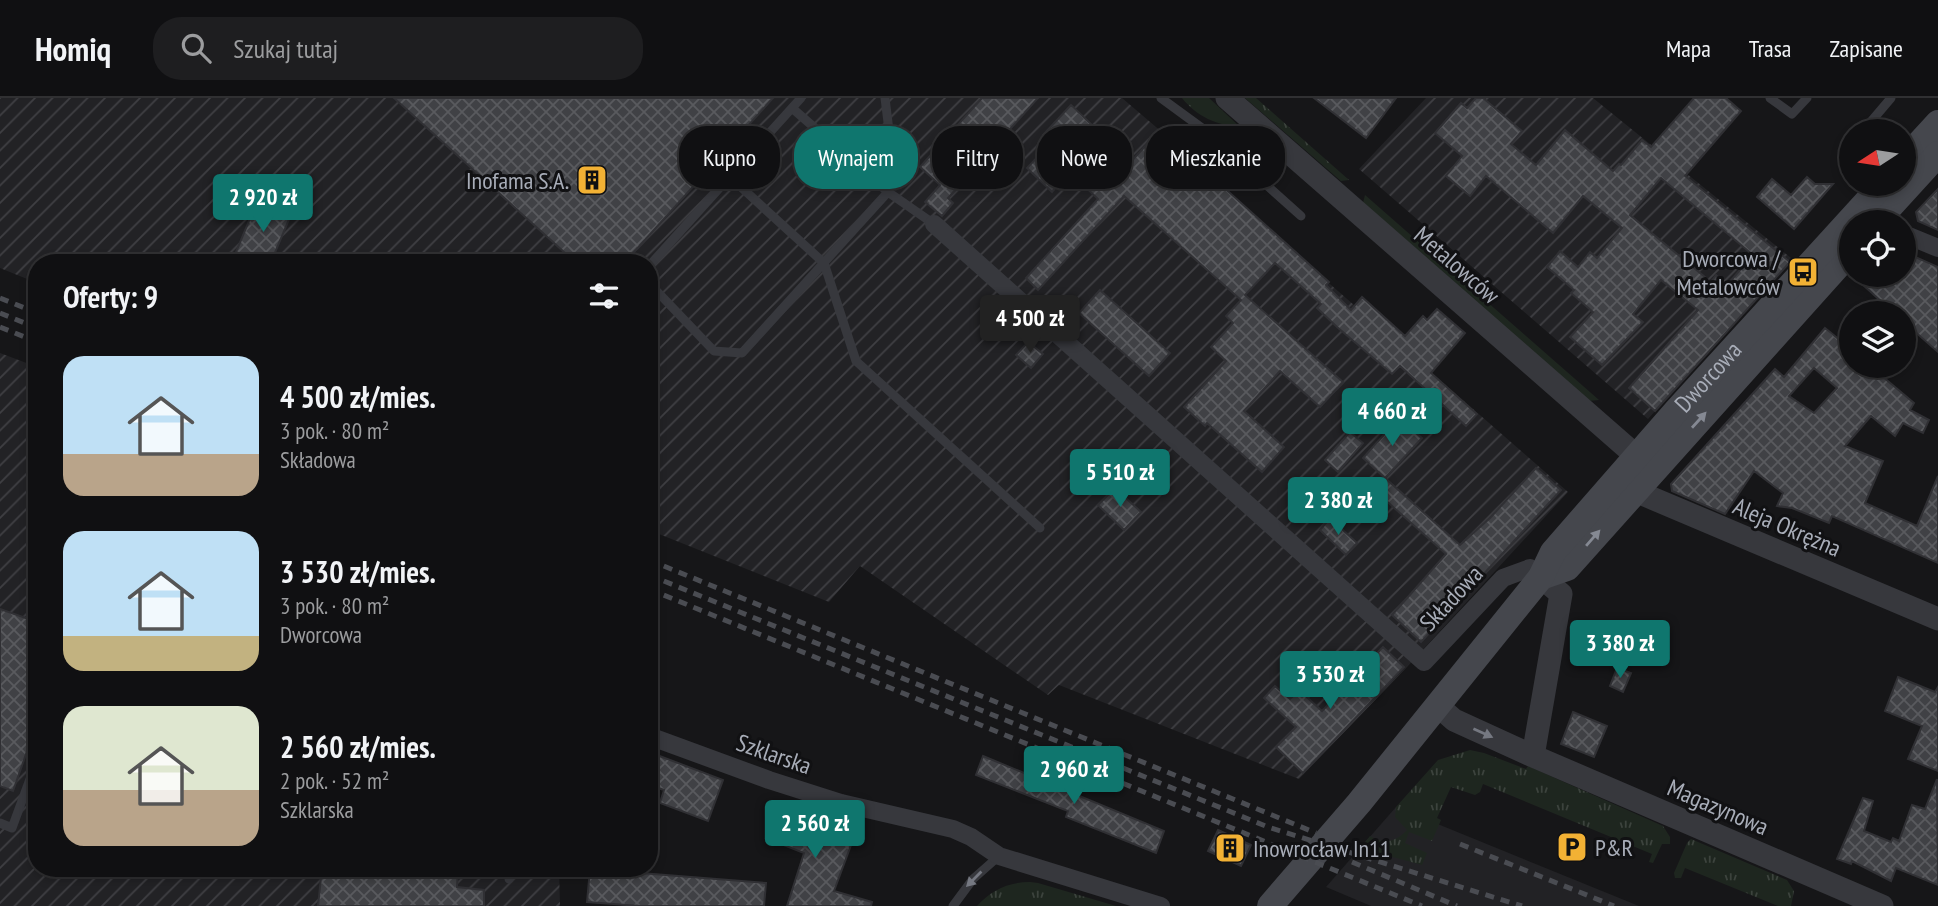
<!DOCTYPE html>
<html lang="pl">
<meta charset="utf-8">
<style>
body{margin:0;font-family:"PT Sans Narrow",sans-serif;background:#1e1e20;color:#f1f3f6;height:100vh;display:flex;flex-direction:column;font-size:26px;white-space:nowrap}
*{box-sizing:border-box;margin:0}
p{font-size:23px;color:#9c9d9f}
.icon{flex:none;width:38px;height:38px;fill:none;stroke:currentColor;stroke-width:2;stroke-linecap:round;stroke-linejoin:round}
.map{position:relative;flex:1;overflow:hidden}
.details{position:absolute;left:28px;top:156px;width:630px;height:623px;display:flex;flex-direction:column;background:#101012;border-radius:28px;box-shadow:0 4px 10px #0003,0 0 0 2px #303032}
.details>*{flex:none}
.hud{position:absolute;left:679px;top:28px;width:665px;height:63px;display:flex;gap:14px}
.needle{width:46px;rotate:258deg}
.tools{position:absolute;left:1839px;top:21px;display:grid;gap:14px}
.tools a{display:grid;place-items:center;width:77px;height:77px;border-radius:50%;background:#101012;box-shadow:0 4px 10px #0003,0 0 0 2px #303032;font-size:35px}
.price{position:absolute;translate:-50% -60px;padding:0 16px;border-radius:7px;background:#0f766e;color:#fff;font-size:23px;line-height:46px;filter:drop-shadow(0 2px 4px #0008)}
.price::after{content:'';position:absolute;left:50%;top:42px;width:21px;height:16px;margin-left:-10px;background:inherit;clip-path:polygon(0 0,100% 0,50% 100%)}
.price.active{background:#222;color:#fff}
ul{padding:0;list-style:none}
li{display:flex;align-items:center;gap:21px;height:175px;padding:0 35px}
li span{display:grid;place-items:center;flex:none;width:196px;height:140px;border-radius:21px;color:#555}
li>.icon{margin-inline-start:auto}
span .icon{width:84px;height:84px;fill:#fffc;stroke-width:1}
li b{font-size:30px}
h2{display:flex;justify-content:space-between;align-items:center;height:84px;padding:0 35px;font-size:30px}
.tag{padding:0 24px;border-radius:28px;background:#101012;box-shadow:0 4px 10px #0003,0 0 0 2px #303032;font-size:24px;line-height:63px}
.tag.active{background:#0f766e;color:#fff}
header{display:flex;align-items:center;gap:42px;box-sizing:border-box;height:98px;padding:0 35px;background:#101012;border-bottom:2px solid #303032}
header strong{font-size:33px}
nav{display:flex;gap:38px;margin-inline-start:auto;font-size:24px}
.search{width:490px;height:63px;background:#1e1e20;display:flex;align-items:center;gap:18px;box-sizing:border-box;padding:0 24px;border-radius:28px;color:#9c9d9f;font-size:26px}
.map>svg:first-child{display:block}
.built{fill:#222225}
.industrial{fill:url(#industrial-furrows)}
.grass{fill:url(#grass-tufts)}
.building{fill:url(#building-cross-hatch);stroke:#303034;stroke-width:2;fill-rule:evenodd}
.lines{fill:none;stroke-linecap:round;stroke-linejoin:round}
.service{stroke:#37383d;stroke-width:9}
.minor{stroke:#37383d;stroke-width:18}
.tertiary{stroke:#37383d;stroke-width:23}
.secondary{stroke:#45474d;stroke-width:26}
.rail{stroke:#4a4c52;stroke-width:5;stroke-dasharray:9 7;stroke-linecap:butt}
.oneway{fill:#858993}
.oneway2{fill:#757881}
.labels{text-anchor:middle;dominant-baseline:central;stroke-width:6;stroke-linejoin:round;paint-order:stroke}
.poi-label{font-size:24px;fill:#a8adb8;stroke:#111113;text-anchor:end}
.street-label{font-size:24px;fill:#a8adb8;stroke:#111113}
</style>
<header>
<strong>Homiq</strong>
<div class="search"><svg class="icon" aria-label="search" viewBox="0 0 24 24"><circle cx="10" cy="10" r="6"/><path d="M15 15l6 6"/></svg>Szukaj tutaj</div>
<nav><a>Mapa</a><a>Trasa</a><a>Zapisane</a></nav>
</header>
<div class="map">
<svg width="1938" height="808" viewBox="0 0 1938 808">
<defs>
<pattern id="industrial-furrows" width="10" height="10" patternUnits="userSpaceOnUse" patternTransform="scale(1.75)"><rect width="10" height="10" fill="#222225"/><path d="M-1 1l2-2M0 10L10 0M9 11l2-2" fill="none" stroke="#3f3f43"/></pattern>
<pattern id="grass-tufts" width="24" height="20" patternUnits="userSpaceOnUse" patternTransform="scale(1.75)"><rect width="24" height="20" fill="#1e261f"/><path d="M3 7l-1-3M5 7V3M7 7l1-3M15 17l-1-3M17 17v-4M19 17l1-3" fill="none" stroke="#3c433d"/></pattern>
<pattern id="building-cross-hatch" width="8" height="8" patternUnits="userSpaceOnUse" patternTransform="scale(1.75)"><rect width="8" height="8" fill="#404145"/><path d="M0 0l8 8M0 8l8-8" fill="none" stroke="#595a5e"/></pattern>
</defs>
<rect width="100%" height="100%" fill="#161618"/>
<!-- built -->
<path class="built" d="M1396,709l243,99h-268l-45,-19z"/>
<!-- industrial -->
<path class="industrial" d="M0,0h1122l75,64 102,95 269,235 -163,177 -106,110 -240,-94 -11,10 -188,-129 -31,36 -180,-72v-268h-612v21l-37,-15z
M1426,0h167l198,160 -143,161 -289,-250z
M0,255l37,14v501h522l1,38h-560z"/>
<!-- grass -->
<path class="grass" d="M1182,0h27l31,29c-23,-2 -43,-10 -58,-29z
M1245,0h11l93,82 -8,1z
M1365,97l234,205 -11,1 -225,-198z
M1470,652l14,3 42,16 2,-3 135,60 7,11v7h-8l-9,19 -4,-1 3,-8 -169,-70 -3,8 -5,3 -24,-8 -14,31 4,2 -9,21 -23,-9 -4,11 22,10 -5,12 -62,-17 10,-12c14,9 26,6 37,-6l-12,-13 1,-10 42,-47z
M1691,741l96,41 7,11 -3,15h-13l-93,-38 -4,10h-6l-1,-5 13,-30z
M1030,784l8,1 78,23h-139c14,-16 32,-24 53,-24z"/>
<!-- building -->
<path class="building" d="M394,0h379l-148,164h-50z
M982,0h56l-90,100 5,5 -11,13 -17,-14 15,-17 -20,-18z
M1314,0h82l-30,40z
M1476,0h7l39,33 -11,13 25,21 29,-35 48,41 6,-7 2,1 21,-25 9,7 43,-49h32l15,13 -56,65 105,86 -135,149 -26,-23 69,-78 -37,-30 -28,34 10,8 -41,43 -32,-28 23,-25 -22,-19 3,-3 -27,-23 13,-16 18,16 12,-15 7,6 25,-30 -39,-32 -30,37 -67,-57 -16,20 -24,-20 16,-20 -27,-23 26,-30 6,5zM1661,80l92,77 -26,30 -11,-10 -5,7 -81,-67z
M1071,7l21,20 -32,34 11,10 -19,23 -25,-24 24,-25 -8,-8z
M1160,32l169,152 -3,3 25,25 11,-13 43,39 18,-20 4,4 10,-11 28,24 -34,40 46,41 -11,12 -66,-60 -8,8 -55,-47 -20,-19 4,-4 -46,-41 -30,32 98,87 -23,25 -40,-36 -36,40 40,36 -22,25 -55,-49 -2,3 -21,-19 42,-46 -15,-14 22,-24 -7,-7 15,-16 -117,-104 -86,94 -12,-12 72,-79 -18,-17 27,-31 19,16z
M1807,79l8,7h18l-39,45 -37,-32 15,-18 19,16z
M1938,91v41l-20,-9 -2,-9z
M256,106l34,13 -19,45h-11l-24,-10z
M1904,154l34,15v85l-34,-30v-9h-10l-42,-38h52z
M1100,192l70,63 -21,23 -70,-63z
M1825,230l27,22v16h18l44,37 -4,7 19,10 -6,13 -20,-10 -8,13 -24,-20 -26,30 38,15 -18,42 52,23 21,-50v87l-106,-47 -3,7 -37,-15 -15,-2 6,-13 -29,-22 -29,43 -53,-23 -1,-7 104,-115 9,8zM1814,270l23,20 -23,25 -25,-17z
M1028,244l15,12 -12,14 -15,-13z
M1399,320l23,20 -37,40 -22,-20z
M1350,334l13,11 -25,29 -13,-12z
M1536,370l25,22 -140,152 -29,-27 54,-61 -72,-64 11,-12 75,67 30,-27z
M1115,390l26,24 -17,18 -26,-25z
M1330,420l27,25 -11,12 -26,-25z
M0,511l37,13v101l-24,68 -13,-5z
M1383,549l21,20 -101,106 -27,-26 20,-20 -32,-29 11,-12 15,13 9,-9 23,21z
M1617,570l14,5 -8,19 -13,-6z
M1898,579l37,15 3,-5v84l-30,-12 14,-33 -37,-15z
M1573,614l34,14 -13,31 -33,-13z
M649,654l74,28 -15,41 -48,-18 4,-13 -15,-5z
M983,658l181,75 -8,22 -90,-36 2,-6 -92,-36z
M1937,681l1,106 -42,-17 -5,13 -39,-20 -1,3 -14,-5 26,-61 10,3 -9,30 27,11 2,-4 6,3 13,-36 13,4z
M781,709l73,30 -20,54 38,11 -1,4h-84l17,-53 -38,-15z
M1218,732l33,15 -10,21 -33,-15z
M322,770h136l-1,19 27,3v16h-166z
M590,771l176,14 -2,23h-124l-53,-4z"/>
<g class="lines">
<!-- service -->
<path class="service" d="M1161,0l45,33 95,85
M1770,0l22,16 15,-16
M792,10l96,84 46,32
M1863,33l28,-33
M730,79l94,86 32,98 184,167
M649,168l152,-168
M649,185l65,68 28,2 146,-161 4,-37 -7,-57
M0,725l12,5 25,-68
M509,781l1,-11
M953,808l20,-27 26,-23"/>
<!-- minor -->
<path class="minor" d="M934,126l490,438 79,-84 27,-10 11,9
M1904,136l34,14
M649,638l120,44 72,23 112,26 18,8 28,19 162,50"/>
<!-- tertiary -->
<path class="tertiary" d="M1227,0l423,370
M1626,381l21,17 291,123
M1541,479l20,17 -28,162 349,150
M1437,607l17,15 79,36"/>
<!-- secondary -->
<g class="secondary">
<path d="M1904,62l34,-37"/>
<path d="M1876,124l62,-68"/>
<path d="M1541,479l26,-9 285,-318"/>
<path id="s1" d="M1270,808l89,-103 182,-226 12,-25 124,-142 206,-226"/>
</g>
<!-- rail -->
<path class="rail" d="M0,200l37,15
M0,215l37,15
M0,229l37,15
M649,462l667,273
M649,477l619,252 254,79
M649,491l773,317
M1460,746l154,62
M1352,764l105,44"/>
</g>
<!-- one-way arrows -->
<defs><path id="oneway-solid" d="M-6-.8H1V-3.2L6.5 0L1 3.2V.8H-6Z" transform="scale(1.75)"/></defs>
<g class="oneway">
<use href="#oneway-solid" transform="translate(1699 322) rotate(-48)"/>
<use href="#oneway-solid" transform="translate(1593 440) rotate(-49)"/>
</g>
<g class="oneway2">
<use href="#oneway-solid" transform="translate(1483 635) rotate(24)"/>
<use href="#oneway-solid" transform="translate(974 781) rotate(135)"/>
</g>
<!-- icons -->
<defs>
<g id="building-square" transform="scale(1.575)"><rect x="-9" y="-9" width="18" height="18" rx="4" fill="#f2b134" stroke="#111113"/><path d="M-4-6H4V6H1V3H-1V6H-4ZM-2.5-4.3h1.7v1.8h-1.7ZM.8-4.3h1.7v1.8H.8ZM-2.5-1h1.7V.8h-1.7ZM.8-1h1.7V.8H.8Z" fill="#111"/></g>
<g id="bus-square" transform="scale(1.575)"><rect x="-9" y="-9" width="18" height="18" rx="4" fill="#f2b134" stroke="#111113"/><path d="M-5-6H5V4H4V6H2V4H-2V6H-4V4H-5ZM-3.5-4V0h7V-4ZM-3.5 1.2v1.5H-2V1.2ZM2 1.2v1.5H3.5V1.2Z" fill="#111"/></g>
<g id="parking-square" transform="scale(1.575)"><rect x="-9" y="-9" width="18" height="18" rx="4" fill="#f2b134" stroke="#111113"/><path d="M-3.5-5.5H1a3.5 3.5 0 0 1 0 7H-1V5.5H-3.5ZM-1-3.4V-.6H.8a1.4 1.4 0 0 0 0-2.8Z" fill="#111"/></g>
</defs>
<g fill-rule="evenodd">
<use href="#building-square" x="592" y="82"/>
<use href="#bus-square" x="1803" y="174"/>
<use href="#parking-square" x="1572" y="749"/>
<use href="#building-square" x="1230" y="750"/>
</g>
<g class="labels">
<!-- poi labels -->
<g class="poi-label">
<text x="569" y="82">Inofama S.A.</text>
<text x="1780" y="160">Dworcowa /<tspan x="1780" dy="28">Metalowców</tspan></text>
<text x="1595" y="749" text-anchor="start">P&amp;R</text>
<text x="1253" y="750" text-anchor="start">Inowrocław In11</text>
</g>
<!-- street labels -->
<g class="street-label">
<text transform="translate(1457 167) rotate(41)">Metalowców</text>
<text stroke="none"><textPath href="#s1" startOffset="688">Dworcowa</textPath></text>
<text transform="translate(1787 429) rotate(23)">Aleja Okrężna</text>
<text transform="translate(1451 500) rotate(-47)">Składowa</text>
<text transform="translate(774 656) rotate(19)">Szklarska</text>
<text transform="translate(1718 709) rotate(23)">Magazynowa</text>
</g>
</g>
</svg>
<div class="tools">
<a><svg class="needle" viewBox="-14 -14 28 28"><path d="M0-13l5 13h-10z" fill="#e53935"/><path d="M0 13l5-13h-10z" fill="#9c9d9f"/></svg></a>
<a><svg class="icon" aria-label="locate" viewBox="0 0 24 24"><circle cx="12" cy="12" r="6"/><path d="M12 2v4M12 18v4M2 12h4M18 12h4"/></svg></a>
<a><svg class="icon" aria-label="layers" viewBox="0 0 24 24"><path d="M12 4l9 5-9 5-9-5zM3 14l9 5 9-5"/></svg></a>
</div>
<b class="price" style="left:263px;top:136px">2 920 zł</b>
<b class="price active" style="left:1030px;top:257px">4 500 zł</b>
<b class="price" style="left:1392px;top:350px">4 660 zł</b>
<b class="price" style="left:1120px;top:411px">5 510 zł</b>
<b class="price" style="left:1338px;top:439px">2 380 zł</b>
<b class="price" style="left:1620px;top:582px">3 380 zł</b>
<b class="price" style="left:1330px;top:613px">3 530 zł</b>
<b class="price" style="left:1074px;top:708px">2 960 zł</b>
<b class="price" style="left:815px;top:762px">2 560 zł</b>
<div class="hud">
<a class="tag">Kupno</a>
<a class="tag active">Wynajem</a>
<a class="tag">Filtry</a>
<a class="tag">Nowe</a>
<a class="tag">Mieszkanie</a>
</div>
<section class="details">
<h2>Oferty: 9<svg class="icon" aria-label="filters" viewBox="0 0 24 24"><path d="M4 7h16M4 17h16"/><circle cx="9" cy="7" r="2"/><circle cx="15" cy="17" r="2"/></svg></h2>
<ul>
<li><span style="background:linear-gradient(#bfe0f5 70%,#b9a48a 0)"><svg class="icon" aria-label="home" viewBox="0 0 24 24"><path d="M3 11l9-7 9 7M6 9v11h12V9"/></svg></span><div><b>4 500 zł/mies.</b><p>3 pok. · 80 m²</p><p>Składowa</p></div></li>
<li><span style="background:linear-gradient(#bfe0f5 75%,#c2b280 0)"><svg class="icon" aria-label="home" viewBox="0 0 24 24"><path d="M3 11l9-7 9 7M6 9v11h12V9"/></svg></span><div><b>3 530 zł/mies.</b><p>3 pok. · 80 m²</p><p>Dworcowa</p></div></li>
<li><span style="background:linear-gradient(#dfe7d0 60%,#b9a48a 0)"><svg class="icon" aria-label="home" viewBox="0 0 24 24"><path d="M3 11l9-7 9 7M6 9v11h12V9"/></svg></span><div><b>2 560 zł/mies.</b><p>2 pok. · 52 m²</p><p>Szklarska</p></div></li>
</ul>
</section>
</div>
